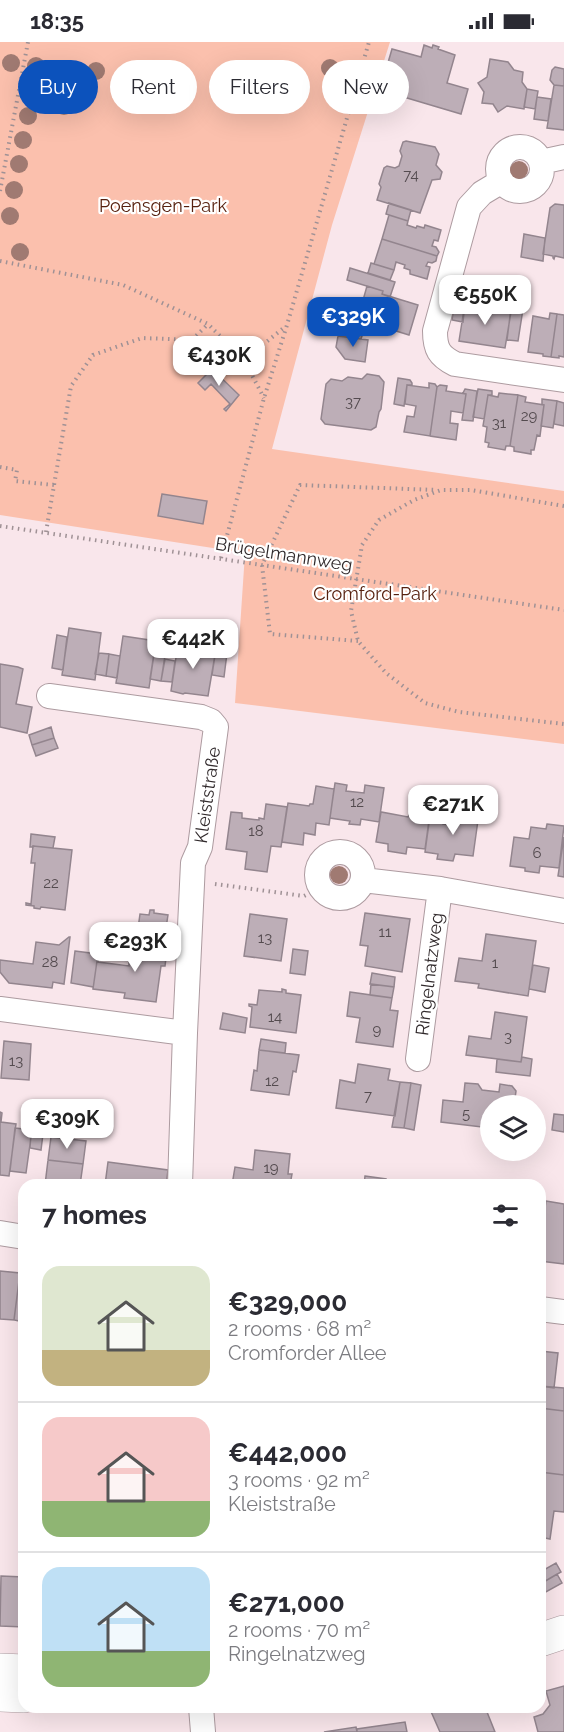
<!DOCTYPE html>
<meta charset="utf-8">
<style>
body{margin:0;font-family:Raleway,sans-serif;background:#f7f7f7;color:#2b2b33;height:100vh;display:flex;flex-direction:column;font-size:22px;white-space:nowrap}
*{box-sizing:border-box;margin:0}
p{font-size:20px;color:#7c7c81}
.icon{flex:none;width:33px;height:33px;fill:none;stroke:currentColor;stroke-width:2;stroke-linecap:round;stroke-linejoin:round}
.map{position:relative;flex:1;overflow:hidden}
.side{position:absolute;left:18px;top:1137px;width:528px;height:534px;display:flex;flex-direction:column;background:#fff;border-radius:18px;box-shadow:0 6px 24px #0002}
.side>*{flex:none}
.top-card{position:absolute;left:18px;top:18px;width:528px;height:54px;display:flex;gap:12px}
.controls{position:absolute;left:480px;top:1053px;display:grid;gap:12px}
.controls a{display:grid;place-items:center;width:66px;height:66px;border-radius:50%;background:#fff;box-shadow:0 6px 24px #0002;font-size:30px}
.price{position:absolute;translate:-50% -51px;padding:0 14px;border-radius:12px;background:#fff;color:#222;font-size:20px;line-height:39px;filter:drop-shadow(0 2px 3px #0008)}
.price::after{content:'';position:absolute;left:50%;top:36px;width:18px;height:14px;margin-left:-9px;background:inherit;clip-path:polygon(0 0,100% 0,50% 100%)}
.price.active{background:#0c52bc;color:#fff}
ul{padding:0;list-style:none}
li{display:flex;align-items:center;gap:18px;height:150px;padding:0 24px}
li+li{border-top:2px solid #e1e1e2}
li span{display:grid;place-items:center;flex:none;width:168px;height:120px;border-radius:18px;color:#555}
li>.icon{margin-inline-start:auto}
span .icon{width:72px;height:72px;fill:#fffc;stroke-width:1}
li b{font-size:26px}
h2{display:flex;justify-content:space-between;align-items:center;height:72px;padding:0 24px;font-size:26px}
.pill{padding:0 21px;border-radius:27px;background:#fff;box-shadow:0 6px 24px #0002;font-size:21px;line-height:54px}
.pill.active{background:#0c52bc;color:#fff}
.status{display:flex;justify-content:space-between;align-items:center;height:42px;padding:0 30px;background:#fff;direction:ltr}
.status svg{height:16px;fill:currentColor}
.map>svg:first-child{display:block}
.green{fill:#fbc0ad}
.building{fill:#bdaeb7;stroke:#93858e;stroke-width:1.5}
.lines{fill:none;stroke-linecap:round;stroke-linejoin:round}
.street-casing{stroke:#ad9ba0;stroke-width:26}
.secondary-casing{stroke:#ad9ba0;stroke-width:34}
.path{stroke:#9f9195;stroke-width:4;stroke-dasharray:1.5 4.5;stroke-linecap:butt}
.street{stroke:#fff;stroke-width:24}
.secondary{stroke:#fff;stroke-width:33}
.tree{fill:#a07a72}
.labels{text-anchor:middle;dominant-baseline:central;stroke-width:4.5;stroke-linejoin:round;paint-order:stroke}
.number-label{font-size:15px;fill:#544b4f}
.park-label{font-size:18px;fill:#57210f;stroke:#fff}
.street-label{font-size:18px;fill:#312a2c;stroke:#fff}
</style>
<div class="status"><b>18:35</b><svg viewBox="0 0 49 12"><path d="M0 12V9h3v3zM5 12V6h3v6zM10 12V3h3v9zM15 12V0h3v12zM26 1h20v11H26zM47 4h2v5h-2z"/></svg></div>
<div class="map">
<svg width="564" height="1690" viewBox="0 0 564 1690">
<rect width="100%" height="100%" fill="#f9e6eb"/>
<!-- green -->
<path class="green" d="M0,0h390l-58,183 -60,224 292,42v253l-329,-41 10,-150 -245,-38z"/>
<!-- building -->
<path class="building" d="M424,3l8,3 1,-3 6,2 -1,2 17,6 -8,28 21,6 -7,25 -81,-24 12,-41 29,8z
M490,17l18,3 6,8 9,2 -1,10 5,7 -3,20 -17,-3 -9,6 -5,-8 -11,-1 2,-11 -6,-9 9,-6z
M555,25l9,2v17l-10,-1 -4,-5 2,-10z
M554,43l10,1v44l-17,-2z
M527,47l11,2 -3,18 -11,-2z
M537,55l14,2 -3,22 -14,-2z
M406,99l29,6 4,7 -3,11 6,7 -2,7 -8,1 -12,33 -43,-13 4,-13 -2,-3 5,-16 3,-2 8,2 4,-2 3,-10 -2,-5 3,-9z
M389,161l22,7 -3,11 -22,-7z
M555,162l9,1v53l-9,-2 -1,3 -1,-1v-2l-10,-2 7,-46z
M389,173l19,6 -1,4 9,3 1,-2 7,2 1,-3 16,5 -3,11 -4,-1 -2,6 4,1 3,5 -2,4 -55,-17z
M524,192l21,4 -2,23 -22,-4z
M382,197l55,17 -1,5 -4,2 -4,-1 -2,4 4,1 -3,12 -17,-5v-4l-6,-2 1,-3 -9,-3 -2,8 -20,-6z
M371,221l23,7 -4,10 -22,-7z
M350,226l45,14 -5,15 -8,-3 1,-3 -36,-11z
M367,244l16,5 -1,3 36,11 -9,30 -29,-9 -2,5 -27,-8 6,-20 5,1z
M455,256l12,2v4l-2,-1 -2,19 -11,-2z
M465,261l31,4 -1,3 16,2 -6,36 -46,-7z
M511,266l12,1 -5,32 -11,-1z
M550,271l7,1 -6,43 -8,-1v-2l-15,-2 5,-36 16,3z
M557,272l7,1v42l-5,-1v2l-8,-1z
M343,279l22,6 -4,12 -23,-3z
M338,294l30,4 -3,22 -20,-3 -9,-12z
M212,327l27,26 -13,16 -2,-2 6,-5 -19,-20 -6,6 -7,-7z
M367,332l12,2 5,6 -3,27 -2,3 -3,15 -5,3 -46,-6 -4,-5 5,-35 5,-5 11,2 6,-4 14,2z
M398,336l12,2 2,3v2h-5l-3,21 -10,-2z
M429,341l6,1 2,3 -7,49 -26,-4 3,-16 7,1 2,-11 -11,-2 2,-19 22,3z
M440,343l7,1 -1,5 20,3 -3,19 -12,-2 -1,12 8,1 -2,16 -26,-4 7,-49z
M465,347l12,2 -4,30 -11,-1 4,-26 -3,-1z
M478,347l14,2v4h-4l-4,24 -11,-2z
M499,351l19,2 -8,51h-4l-1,4 -17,-3 1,-4 -4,-1 2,-15 -4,-1 5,-31 10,2z
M518,353l8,2 -1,5 19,3 -4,31 -3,-1 -3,15h-3v4l-17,-3v-4l-4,-1z
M542,357l15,2 -4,27 -12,-2 3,-21h-2z
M557,359l7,2v23l-10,-2z
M162,452l45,7 -4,23 -45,-8z
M69,586l32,5 -6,47 -33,-5z
M57,593l10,2 -4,33 -11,-2z
M123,594l33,5 -7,47 -33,-5z
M214,600l14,3 -4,32 -12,-2 4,-26h-3z
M178,602l38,5 -8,47 -23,-3 -2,1 -12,-3z
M155,605l11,2 -5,32 -11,-2z
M99,611l10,1 -3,22 -11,-2z
M109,612l11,2 -3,22 -11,-2z
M165,617l10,2 -3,21 -11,-1z
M0,622l18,3 5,2 -7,35 16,3 -5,26 -27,-6z
M51,685l3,11 -22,7 -3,-10z
M54,696l4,10 -22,8 -4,-11z
M335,741l12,2 -1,6 18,2 1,-8 19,3 -5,34 -18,-3 -1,6 -11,-1 1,-3 -20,-3z
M316,744l18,3 -5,36 -13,-2 -1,12 -11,-2 -1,12 -21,-3 6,-39 21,3 1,-2h3z
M413,761l18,3 -6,43 -18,-2 -1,7 -18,-3v-7l-12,-2 5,-30 27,5 1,-2 2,1z
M266,762l21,3 -6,40 -10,-1 -4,26 -22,-3 2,-17 -21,-3 5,-37 11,1v5l17,2v-2l5,1z
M459,769l20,2 -6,43 -18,-2 -2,7 -16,-2 1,-5 -13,-2 5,-36 14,2 -1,6 14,2z
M547,782l17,2 -5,42 -19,-2 -1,7 -14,-2v-3l-15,-2 4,-29 15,2 2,-12 15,2z
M31,792l24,3 -2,11 -20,-2v1h-3z
M564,795v40l-6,-1z
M33,804l39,4 -7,60 -24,-3 -1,2 -6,-1v-2l-8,-1v-2l5,1 4,-41h-4z
M150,868h4v3l14,2 -4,26 -14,-2 -1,6 -13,-2 4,-29 9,1z
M365,871l45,6 -8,53 -37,-6 3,-20 -8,-1z
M250,872l37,5 -6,42 -37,-5z
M486,892l50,7 -8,55 -50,-8 1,-4 -24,-3 4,-23 23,3z
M69,895h1l-6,47 -11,-2 -1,6 -43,-5 -9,-11v-12l33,4 3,-22 23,3z
M150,897l18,3 -3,24h-4l-5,36 -32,-4 1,-5 -32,-4 5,-35h1l-1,8 31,4v-6l5,-1 3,-16 12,2z
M293,907l15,2 -3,24 -15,-2z
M75,909l23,3 -5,35v-2l-22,-4z
M533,923l16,3 -4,24 -16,-3z
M372,931l23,4 -1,10 -24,-3z
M371,942l23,3 -2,11 -22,-3z
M282,947l4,1v3l15,2 -5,38 -46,-6 2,-20 -3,-1v-2l8,1 2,-15 23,2z
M350,950l42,6 -2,12 8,1 -5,36 -37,-5 4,-24 -13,-2z
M495,970l32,5 -6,45 -55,-7 3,-19 22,3z
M223,971l24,5 -2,15 -25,-4z
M261,997l25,4 -1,10 -26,-3z
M4,999l27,3 -2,36 -28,-2z
M259,1008l40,5 -3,17 -3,-1 -4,24 -38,-5 3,-20 3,1z
M522,1015l10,2 -2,17 -34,-4 1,-13 24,3z
M358,1022l32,5 -2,11 12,2 -5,34 -59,-8 4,-28 15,3z
M400,1040l11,1 -7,45 -12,-1z
M411,1041l10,2 -7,45 -10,-2z
M465,1041l13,1 4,6 17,2 1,-8 12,2 4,5 -2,15h-24v22l-49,-6 2,-22 20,2z
M0,1070l2,1 -1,9 15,2 -7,52 -9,-1z
M554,1072l10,1v17l-12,-2z
M15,1086l17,2 -6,43 -16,-2z
M31,1091l12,1 -2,16 -11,-2z
M51,1095l35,4 -3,23 -35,-4z
M255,1108l35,4 -2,20h4l-2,11h-58l3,-18 18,3z
M48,1118l35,4 -3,21h-35z
M108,1120l60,8 -2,15h-61z
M365,1134l21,3 -1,6h-21z
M540,1158l6,1 -6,40z
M546,1159l18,3v60l-24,-3v-20z
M0,1229l20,2 -6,47 -14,-1z
M20,1231l4,1v48l-10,-2z
M540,1309l18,2 -4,35 -14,-2z
M540,1344l24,2v23l-24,-3z
M540,1366l24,3v64l-24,-3z
M540,1430l24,3v37l-10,-1 -4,28 -10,-2z
M556,1521l5,9 -17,10 -4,-10z
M557,1532l5,9 -18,10 -4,-9z
M1,1534l23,1v50l-24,-1z
M564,1644v46h-26l-4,-15 9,-3 7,-9 -4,-14z
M429,1665h56l10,25h-55z
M405,1680l2,10h-50v-3z
M356,1685l1,5h-33z"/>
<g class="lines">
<!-- street casing -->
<g class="street-casing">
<path id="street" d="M498 127a22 22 0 1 1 44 0a22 22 0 1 1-44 0Z
M541,120l23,-5
M502,139l-20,12 -13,14 -34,124c0,18 4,25 20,33l109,16
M49,654l152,21 10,4 5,6 -16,120 -7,16 -8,170 -5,152
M317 833a23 23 0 1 1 46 0a23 23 0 1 1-46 0Z
M363,838l77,9 124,22
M0,967l185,24
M418,1017l22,-170
M0,1191l24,4
M540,1267l24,3
M201,1665l2,25"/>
</g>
<!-- secondary casing -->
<g class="secondary-casing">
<path id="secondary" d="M540,1598l24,-8
M0,1628l24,1
M0,1653l24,1"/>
</g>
<!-- path -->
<path class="path" d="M0,149l28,-149
M0,219l123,24 85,39 36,36 20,38
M244,318l42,-34
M0,425l17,3 -2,11 39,4
M564,464l-93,-16h-30l-27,10 -35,20 -17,25 -11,66 7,30 28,32 39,30 34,9 105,12
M0,484l564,84
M46,490l25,-146 22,-31 49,-17 50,2 16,-16
M221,516l43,-160 23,-73 82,-283
M358,599l-88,-7 -8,-69 38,-80 137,5
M215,842l89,12 16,-8"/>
<!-- street -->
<use href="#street" class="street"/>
<!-- secondary -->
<use href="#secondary" class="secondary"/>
</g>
<!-- trees -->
<g class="tree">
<circle cx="11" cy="21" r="9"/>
<circle cx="36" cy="24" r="9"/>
<circle cx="330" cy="26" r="9"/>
<circle cx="96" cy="29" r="9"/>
<circle cx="32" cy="49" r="9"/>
<circle cx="64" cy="64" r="9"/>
<circle cx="28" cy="74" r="9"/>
<circle cx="23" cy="98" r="9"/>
<circle cx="19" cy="122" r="9"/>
<circle cx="519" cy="128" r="9"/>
<circle cx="14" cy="148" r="9"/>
<circle cx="10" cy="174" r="9"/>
<circle cx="20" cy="210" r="9"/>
<circle cx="339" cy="833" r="9"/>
</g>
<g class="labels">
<!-- number labels -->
<g class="number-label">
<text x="411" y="133">74</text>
<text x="353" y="360">37</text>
<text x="529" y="374">29</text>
<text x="499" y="381">31</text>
<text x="357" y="760">12</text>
<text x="256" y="789">18</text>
<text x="537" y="811">6</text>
<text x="51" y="841">22</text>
<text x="385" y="890">11</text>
<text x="265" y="896">13</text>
<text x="50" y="920">28</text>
<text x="495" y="921">1</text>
<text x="275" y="975">14</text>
<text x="377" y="988">9</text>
<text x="508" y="995">3</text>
<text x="16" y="1019">13</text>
<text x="272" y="1039">12</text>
<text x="368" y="1054">7</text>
<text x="466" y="1072">5</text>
<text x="271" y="1126">19</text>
</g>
<!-- park labels -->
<g class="park-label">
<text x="163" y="163">Poensgen-Park</text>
<text x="375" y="551">Cromford-Park</text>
</g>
<!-- street labels -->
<g class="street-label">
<text transform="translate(284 512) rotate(9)">Brügelmannweg</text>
<text transform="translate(207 753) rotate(-82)">Kleiststraße</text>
<text transform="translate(429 932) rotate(-83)">Ringelnatzweg</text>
</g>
</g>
</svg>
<div class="controls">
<a><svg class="icon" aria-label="layers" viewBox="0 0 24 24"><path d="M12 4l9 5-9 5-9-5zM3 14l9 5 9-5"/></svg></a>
</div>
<b class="price" style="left:485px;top:284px">€550K</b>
<b class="price active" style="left:353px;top:306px">€329K</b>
<b class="price" style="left:219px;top:345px">€430K</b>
<b class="price" style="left:193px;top:628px">€442K</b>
<b class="price" style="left:453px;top:794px">€271K</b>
<b class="price" style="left:135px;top:931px">€293K</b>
<b class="price" style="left:67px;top:1108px">€309K</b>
<div class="top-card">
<a class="pill active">Buy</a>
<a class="pill">Rent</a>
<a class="pill">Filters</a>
<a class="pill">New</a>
</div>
<section class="side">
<h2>7 homes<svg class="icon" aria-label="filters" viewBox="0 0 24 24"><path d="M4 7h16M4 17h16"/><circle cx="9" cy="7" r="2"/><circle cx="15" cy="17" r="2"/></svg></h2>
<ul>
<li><span style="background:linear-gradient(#dfe7d0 70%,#c2b280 0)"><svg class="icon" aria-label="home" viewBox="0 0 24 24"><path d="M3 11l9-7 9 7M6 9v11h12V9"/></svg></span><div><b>€329,000</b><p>2 rooms · 68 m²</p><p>Cromforder Allee</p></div></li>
<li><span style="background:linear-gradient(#f6c9c9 70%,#8fb573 0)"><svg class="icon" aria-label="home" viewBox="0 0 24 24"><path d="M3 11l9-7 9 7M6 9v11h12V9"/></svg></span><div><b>€442,000</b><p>3 rooms · 92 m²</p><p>Kleiststraße</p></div></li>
<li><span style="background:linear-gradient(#bfe0f5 70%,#8fb573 0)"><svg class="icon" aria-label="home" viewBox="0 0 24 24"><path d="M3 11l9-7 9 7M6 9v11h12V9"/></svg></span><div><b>€271,000</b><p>2 rooms · 70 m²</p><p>Ringelnatzweg</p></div></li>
</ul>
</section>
</div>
